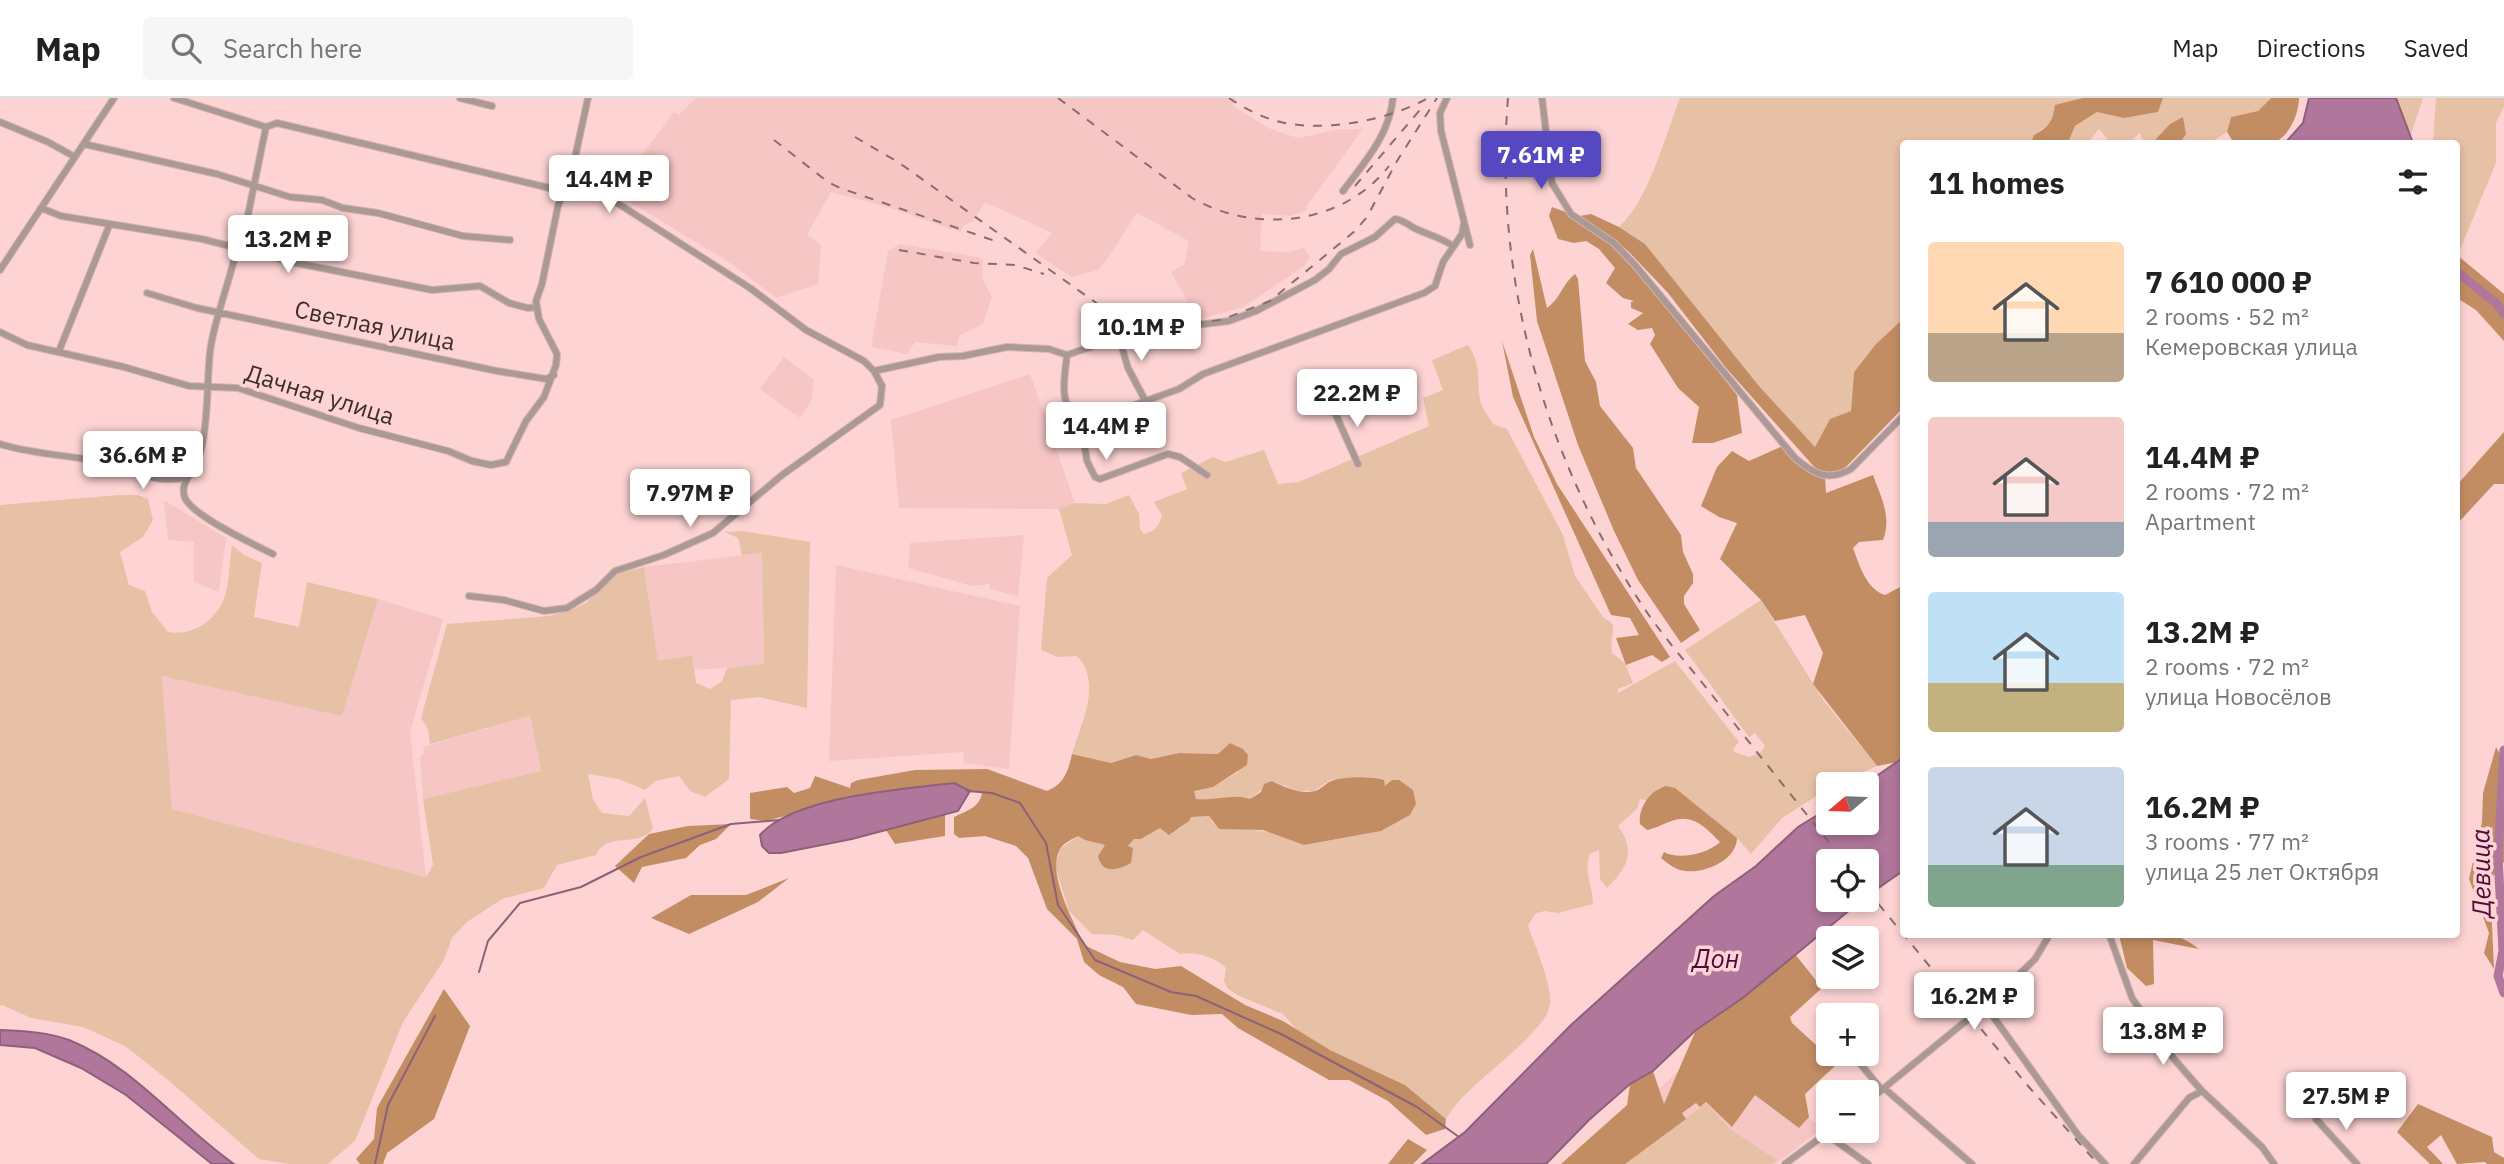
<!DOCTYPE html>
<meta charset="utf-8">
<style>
body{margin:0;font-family:"IBM Plex Sans",sans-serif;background:#f6f6f6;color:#222;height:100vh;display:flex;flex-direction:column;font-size:26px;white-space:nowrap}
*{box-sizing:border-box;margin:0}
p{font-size:23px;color:#767676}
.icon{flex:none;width:38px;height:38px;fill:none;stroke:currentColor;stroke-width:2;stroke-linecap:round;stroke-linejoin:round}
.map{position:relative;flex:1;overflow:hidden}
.panel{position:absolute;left:1900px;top:42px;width:560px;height:798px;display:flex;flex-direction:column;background:#fff;border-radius:7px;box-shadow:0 4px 10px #0003}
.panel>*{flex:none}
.needle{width:46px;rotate:251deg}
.buttons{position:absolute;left:1816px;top:674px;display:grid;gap:14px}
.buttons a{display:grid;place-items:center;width:63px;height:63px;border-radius:7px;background:#fff;box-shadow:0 4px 10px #0003;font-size:35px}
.price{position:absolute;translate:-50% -60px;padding:0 16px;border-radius:7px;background:#fff;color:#222;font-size:23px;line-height:46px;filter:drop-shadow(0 2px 4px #0008)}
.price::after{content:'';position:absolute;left:50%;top:42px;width:21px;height:16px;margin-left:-10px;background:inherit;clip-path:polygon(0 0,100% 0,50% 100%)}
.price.current{background:#5648c0;color:#fff}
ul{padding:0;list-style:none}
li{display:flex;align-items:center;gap:21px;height:175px;padding:0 28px}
li span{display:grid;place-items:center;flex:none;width:196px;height:140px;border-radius:7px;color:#555}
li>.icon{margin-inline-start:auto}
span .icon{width:84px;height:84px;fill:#fffc;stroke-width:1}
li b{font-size:30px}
h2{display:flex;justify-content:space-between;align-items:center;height:84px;padding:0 28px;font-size:30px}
header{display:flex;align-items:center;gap:42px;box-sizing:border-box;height:98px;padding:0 35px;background:#fff;border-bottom:2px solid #e0e0e0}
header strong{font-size:33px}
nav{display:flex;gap:38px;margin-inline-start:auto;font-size:24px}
.search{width:490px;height:63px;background:#f6f6f6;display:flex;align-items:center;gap:18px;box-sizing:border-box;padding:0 24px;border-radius:7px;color:#767676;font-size:26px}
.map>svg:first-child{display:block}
.built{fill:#f6c6c5}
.green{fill:#e6c1a6}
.forest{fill:#c38d63}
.water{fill:#b0769b;stroke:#8e607a;stroke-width:2}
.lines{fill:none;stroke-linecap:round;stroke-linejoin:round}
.stream{stroke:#8e607a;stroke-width:2}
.river{stroke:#b0769b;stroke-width:9}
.minor-casing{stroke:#d7b3b2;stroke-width:8}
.minor{stroke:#aa9994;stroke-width:6}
.rail{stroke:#876e6d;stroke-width:2;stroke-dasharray:9 9;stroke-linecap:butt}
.labels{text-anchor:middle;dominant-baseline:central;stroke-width:7;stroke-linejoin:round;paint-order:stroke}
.street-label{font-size:24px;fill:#3d2e2d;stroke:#fdd4d3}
.water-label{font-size:26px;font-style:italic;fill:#51093f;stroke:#fdd4d3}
</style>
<header>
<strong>Map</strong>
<div class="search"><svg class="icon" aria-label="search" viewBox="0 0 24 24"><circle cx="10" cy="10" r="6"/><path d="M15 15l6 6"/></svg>Search here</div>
<nav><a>Map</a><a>Directions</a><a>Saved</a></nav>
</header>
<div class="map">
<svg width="2504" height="1066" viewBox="0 0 2504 1066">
<rect width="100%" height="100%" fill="#fdd4d3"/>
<!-- built -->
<path class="built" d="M696,0h540l-3,8 35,22 30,10 42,-9h23l-57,78 1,3 -16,6 -29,-2 -2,37 28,1 16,-4 6,9 -7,10 -60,40 -45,13 -27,-48 13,-7 5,-24 -52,-28 -32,49 -7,8 -26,7 -37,-24 17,-20 -67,-31 -12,19 -10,5 -3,6 -70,-24 -59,-16 -24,43 14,10 -3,39 -42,14 -46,-35 -116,-71 60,-80 5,3z
M900,146l83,14 -1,21 10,18 -9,27 -24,12 -2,10 -42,-4 -8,12 -36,-7 17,-96z
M784,259l30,23 -3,21 -11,17 -40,-29z
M1030,276l45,129 -16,6 -160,-1 -8,-88z
M164,402l62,38 -7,54 -25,-10v-40l-26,-2z
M1024,437l-6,61 -28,-7v-5l-18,2 -64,-18 2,-25z
M762,455l2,112 -70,5 -2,-15 -34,6 -14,-94z
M836,467l184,41 -11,163 -46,-6 1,-11 -135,9z
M378,501l65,20 -33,113 16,145 -254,-68 -10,-133 180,40z
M530,618l11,55 -118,28 -3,-42 4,-4 -1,-6z
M1706,947l117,83 -48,36h-77l-51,-64z"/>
<!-- green -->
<path class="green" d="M1680,0h402l1,1 -49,36 -3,8 -127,1v174l-28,26 -22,28 -3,39 -21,8 -15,28 -56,-61 -114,-142 -26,-17c30,-27 46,-91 61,-129z
M2163,0h108l-13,13 -27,6 -4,15 -17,11h-30l6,-9 -3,-16 -13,6 -18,19h-8l-4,-10 -12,10h-2l1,-2h-18l-10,-12 -11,14 -20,1 7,-18 22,-14 27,6 34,-6z
M2396,0h27l-12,36 -13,-26z
M2436,0h68v9l-8,16v40l-37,89 -2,-4v-104l-24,-1z
M1468,247c13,18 9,34 12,54 1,8 9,18 13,25l14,5 56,106 12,41 28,41 10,7c1,10 -3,18 -1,29l13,10 8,20 -15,6v4l57,-32 64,81 -6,7 1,3 15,5 12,-5 4,-6 -10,-13 -6,4 -64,-87 76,-50 63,101 53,65 -42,18h-6v4l-47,30 -31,36 -14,-16 -63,-50h-16l-12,12 -6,-1 -3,10 -19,17c18,24 10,42 -11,62l-7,-9 -1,-29 -9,4c-7,18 3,31 3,50l-35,9 -13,-2 -9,2 -8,12c6,20 27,64 21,83 -2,9 -9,16 -15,23 -26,30 -69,56 -88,88l-41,-34 -75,-35 -34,-21 -13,-15 -46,-19 -10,-7 -3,-7 2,-13c-10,-11 -31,-17 -46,-14l-37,-24 -10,10 -17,-5 -24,-1 -23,-23 -14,-46 5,-16 18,-13 7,4 20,5 -2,6 11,19 17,-7 -3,-17 6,-7h7l19,-11 19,1 11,-12 19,-1 4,7 24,6 36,3 31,13 77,-14 29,-16 6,-11 -31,-17 -7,-9 -23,-1 -25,3 -16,11h-16l-26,-10 -22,18c-18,-6 -35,2 -54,0l-2,-8 19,-4 25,-15 5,-23 -13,-6 -11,11 -40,-1 -28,6 -15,-4 -25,8 -39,-9c9,-31 31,-71 5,-98l-19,1 -17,-7 6,-72 25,-23 -13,-46 16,-6 31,1 23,-9 10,19 1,15 4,5c10,-2 16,-9 18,-19l-8,-13 33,-13 -6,-16 32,-16 12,5 39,-12 14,34 21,-2 130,-56 -6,-28 20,-8 -11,-30z
M119,397h19l10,4 5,21 -10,17 -23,15 9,33 16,6 7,21 16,20c23,4 45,-9 55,-31 7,-15 6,-40 9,-56l12,10 18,8 -8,54 45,10 8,-45 71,17 -36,117 -180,-40 10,133 254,68 7,-12 -10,-66 118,-28 -11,-55 -100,28 -2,-15 -7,-11 26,-94 102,-8 25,-7 12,-6 30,-29 28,-7 14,94 34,-6 4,28 14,6 12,-8 5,-13 37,-4 -2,-111 -20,2 -4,-17 -13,-6 18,-1 67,11 -3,166 -48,-11 -28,3 -2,79 -24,18 -15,-6 -11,-15 -23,5 -11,9 -26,-11 -31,-5 5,26 9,13 27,3 16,-18 8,31c-16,20 -45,1 -57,26l-39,10 -13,23 -42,11 -35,23 -15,16 -8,22 -41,62 -48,119 -27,23h-39l-30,-5 -91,-79 -43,-34 -42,-19 -52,-9 -29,-13 -2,1v-501z
M1647,1002l24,30 35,-27 24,26 47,31 -5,4h-192z"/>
<!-- forest -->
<path class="forest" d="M2083,0h80l-5,14 -34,6 -27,-6 -22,14 -7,17h-37l3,-8c15,-8 19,-14 21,-30z
M2271,0h28c0,17 -11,42 -30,46 -11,2 -24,0 -35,-1l-7,-11 4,-15 27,-6z
M2183,19l3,17 -6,9h-28l18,-19z
M1552,109l19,7 61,47 105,134 5,38 -29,10h-21l7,-36 -21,-19 -28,-44 5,-9 -3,-7 -14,2 -10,-6 15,-11 -12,-5v-6l3,-1 -11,-3 -17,-15 9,-15 -16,-19 -13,-8 -12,2 -16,-4 -9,-23z
M1591,116l28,13 26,17 114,142 56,61 15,-28 21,-8 3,-39 22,-28 28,-26v89l-61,63 -16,3 -10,-3 -91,-102 -58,-75 -40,-42 -48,-35z
M1533,151l14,59c13,-9 16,-25 28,-34l3,5 7,82 11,21 4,24 33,42 3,20 45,67 2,17 10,22v9l-9,13v8l16,26 -19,13 -43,-63 -24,-49 -36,-86 -41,-124 -7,-66z
M2457,157l47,39v47l-28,-31 -19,-12z
M1502,243l32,96 23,47 113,173 -8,5 -10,-7 -26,10 -10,-27 23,-3 -9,-17 -19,-3 -98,-218z
M2504,334v52h-10l-37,40v-39z
M1785,347l10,13 30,19 1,16 47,-18c8,22 19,42 10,65l-24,2 -6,6c6,16 13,41 32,47l19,-10v172l-6,5 -21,4 -64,-82 10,-31 -18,-38 -30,6 -14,-21 -41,-41 17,-36 -18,-6 -18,-11 16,-39 15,-16 17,10z
M1230,645l13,6 5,6 -1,10 -34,22 -19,4 2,8c20,2 36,-6 54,0l11,-7 3,-8 8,-3c12,6 29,14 43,10 6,-2 9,-6 14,-9 10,-6 44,-6 55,-2l1,6 7,-6h7l14,10 3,14 -6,11 -29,16 -77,14 -41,-15 -44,-1 -10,-13 -18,1 -2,4 -20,14 -9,-7 -19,11h-7l-6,7 5,2 -2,15c-13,7 -29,12 -33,-7l7,-11 -20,-5 -7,-4c-6,3 -14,7 -18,13 -14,24 14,73 24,96l36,17 35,7 26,-3 64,39 38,16 47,29 75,35 41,34 -1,10 -19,6 -38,-34 -39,-21h-20l-91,-52 -16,-14 -31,1 -55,-11 -13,-17 -24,-12 -15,-13 -7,-23 -30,-30 -19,-51 -12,-12 -31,-10 -26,2 -5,-4v-17c12,-6 27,-10 28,-25l-12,-1 -16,-8 -93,11 -94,27 -17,-2v-26l37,-6 7,6 16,-5 5,-12 35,12 1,-5 7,-3 57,-10 72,-1 60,22c17,-7 21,-19 25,-37l39,9 25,-8 15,4 28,-6 39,1z
M2496,649l8,14v101l-14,18 4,89 -10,-16 5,-20 -20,-54 13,-57 1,-29z
M1666,688l9,2 62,50c0,23 -36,38 -57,32 -7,-2 -14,-8 -19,-12l3,-6c14,8 44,2 56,-10 -15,-15 -28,-30 -51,-20 -8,3 -13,6 -22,8l-7,-6c-2,-16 10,-34 26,-38z
M945,716v22l-50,8 -9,-14z
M731,726l-15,15 -16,6 -14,13 -44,9 -8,16 -19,-17 34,-32 39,-8z
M789,780l-31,24 -69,32 -38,-16 40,-23h55z
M2119,837c31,-1 55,-7 80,14l-46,-9 1,44 -8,2 -19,-18z
M1795,856l27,34 -32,29 2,6 45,41 -32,30 4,23 -10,11 -44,-33 -23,32 -26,-25 -6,5 -4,-4 -14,10 4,6 -61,45h-64l66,-59 3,-21 23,-13 11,33 32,-74 48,-33z
M444,891l26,37 -36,93 -47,34 -4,11h-23l-4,-5 18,-20 3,-31z
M2418,1006l74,33 2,15 10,6v6h-17l-2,-2 -28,2 -16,-29 -14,12 16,17h-13l-33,-32z
M1408,1041l19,11 -14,14h-25z"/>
<!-- water -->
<path class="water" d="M2309,0h87l17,45h-128l18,-20z
M1904,659v113l-37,26v-35h-38v39h33l-118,97 -48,33 -43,41 -23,13 -41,36 -43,44h-124l43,-32 106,-107 143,-129 42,-30 42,-39 31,-19v14h38l-2,-38z
M954,685l16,8 -12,20 -106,28 -71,14h-12l-7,-7 -2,-11c34,-39 144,-46 194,-52z
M0,932c24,1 47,2 69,10 65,26 109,85 165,124h-22l-86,-69 -45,-27 -46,-20 -35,-3z"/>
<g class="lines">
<!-- stream -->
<path class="stream" d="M967,693l25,2 28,10 26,40 12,62 37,55 76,32 25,4 85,38 136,73 42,30
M479,874l9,-31 32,-38 61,-16 60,-30 90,-33 48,-4
M375,1066l13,-59 47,-89"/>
<!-- river -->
<path class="river" d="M2457,174l39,31 8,11
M2504,652l-6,106 5,95 -5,25 6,17"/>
<!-- minor casing -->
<g class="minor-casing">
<path id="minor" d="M174,0l92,29 11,-4 285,68
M460,0l32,8
M1447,0l-7,15 1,18 29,114
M1542,0l10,85 19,31 43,29 21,22 160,193c19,16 33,24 56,11l53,-54
M0,24l48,20 27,15
M84,46l133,30 73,23 32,3 21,8 35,5 85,23 47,4
M574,64l16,21 24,18 136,87 56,42 58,31 10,10 65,-14 24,-1 44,-9 42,2 18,6 78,-27h27l57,-7 27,-10 59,-31 14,-11 12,-15 34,-17 20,-18c9,1 13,6 21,10 13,6 24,8 37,17
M1343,93c21,-28 47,-57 50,-93
M41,110l20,8 141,23 94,24 136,27 48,-4 29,17 19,5 8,-1
M0,172l114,-172
M147,195l50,15 300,63 49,8 8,-4
M0,234l27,13 97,22 65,19 49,2 121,40 89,23 24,10 19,4 15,-3 20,-41 18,-24 12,-32 1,-11 -18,-35 -3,-18 6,-17 16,-78 16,-44 14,-64
M1119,239l9,31 17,32
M59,253l50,-125
M1067,257c-3,26 -9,51 14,69l6,37 8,16 5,2 68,-25 12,3 27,18
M1331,306l27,60
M1081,326l98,-35 24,-15 221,-81 11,-7 8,-24 19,-28 2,-11
M0,346c33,10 65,11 98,17 34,6 52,25 90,16 -4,8 -6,13 -3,21 8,18 68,46 88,56
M188,379c24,-26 17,-98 23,-132 5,-28 16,-57 23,-85l7,-11 25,-122
M469,498l35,4 40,11 23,-3 29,-18 19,-19 49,-16 49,-22 69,-58 98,-70 2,-19 -8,-15
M2109,836l23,64 42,61 28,32 60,56 12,17
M1985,907l93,130 27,29
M1852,956l30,36
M1885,991l87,75
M1867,1004l133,-109 35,-34 15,-25
M2316,1021l41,45
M1826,1036l42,30
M1785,1066l46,-34
M2134,1066l55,-66 13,-7"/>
</g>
<!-- minor -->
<use href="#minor" class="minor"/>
<!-- rail -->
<path class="rail" d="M1058,0l134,100c63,36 150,28 197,-32
M1229,0c13,9 28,17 44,22 45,14 115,1 155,-22
M1508,0c-15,181 37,363 138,513 20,29 44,56 66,84 43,55 88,111 132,166
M855,39l43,25 211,150 23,10 40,4 49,-6 49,-19 85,-70 12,-14 30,-56 40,-63
M774,42l54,42 12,6 161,55
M1355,88l70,-82
M899,152l75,13 41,2 29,9
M1867,792l161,196 70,78"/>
</g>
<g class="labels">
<!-- street labels -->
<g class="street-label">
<text transform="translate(375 227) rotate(12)">Светлая улица</text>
<text transform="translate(320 296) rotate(17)">Дачная улица</text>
</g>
<!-- water labels -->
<g class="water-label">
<text transform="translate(2480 775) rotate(-91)">Девица</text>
<text x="1716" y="860">Дон</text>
</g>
</g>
</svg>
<div class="buttons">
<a><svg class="needle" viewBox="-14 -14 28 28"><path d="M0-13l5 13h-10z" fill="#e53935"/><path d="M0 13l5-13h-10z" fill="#767676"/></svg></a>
<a><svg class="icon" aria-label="locate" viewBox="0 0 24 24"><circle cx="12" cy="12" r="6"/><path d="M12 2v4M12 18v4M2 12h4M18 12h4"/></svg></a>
<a><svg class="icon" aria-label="layers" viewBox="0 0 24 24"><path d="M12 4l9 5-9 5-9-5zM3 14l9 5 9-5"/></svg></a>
<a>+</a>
<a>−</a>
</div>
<b class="price current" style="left:1541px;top:93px">7.61M ₽</b>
<b class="price" style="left:609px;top:117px">14.4M ₽</b>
<b class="price" style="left:288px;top:177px">13.2M ₽</b>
<b class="price" style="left:1141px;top:265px">10.1M ₽</b>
<b class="price" style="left:1357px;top:331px">22.2M ₽</b>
<b class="price" style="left:1106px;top:364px">14.4M ₽</b>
<b class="price" style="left:143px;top:393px">36.6M ₽</b>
<b class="price" style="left:690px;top:431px">7.97M ₽</b>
<b class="price" style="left:1974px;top:934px">16.2M ₽</b>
<b class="price" style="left:2163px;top:969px">13.8M ₽</b>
<b class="price" style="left:2346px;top:1034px">27.5M ₽</b>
<section class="panel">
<h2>11 homes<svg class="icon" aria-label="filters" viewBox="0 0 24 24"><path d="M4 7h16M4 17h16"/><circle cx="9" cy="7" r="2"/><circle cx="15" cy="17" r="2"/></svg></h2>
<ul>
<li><span style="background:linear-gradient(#ffd9b3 65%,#b9a48a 0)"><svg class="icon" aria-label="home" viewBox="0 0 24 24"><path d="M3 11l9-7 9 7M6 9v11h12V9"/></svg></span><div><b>7 610 000 ₽</b><p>2 rooms · 52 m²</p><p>Кемеровская улица</p></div></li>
<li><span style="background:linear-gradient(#f6c9c9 75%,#9aa5b1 0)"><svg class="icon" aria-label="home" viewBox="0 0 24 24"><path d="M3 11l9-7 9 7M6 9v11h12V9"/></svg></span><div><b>14.4M ₽</b><p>2 rooms · 72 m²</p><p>Apartment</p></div></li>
<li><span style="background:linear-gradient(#bfe0f5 65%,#c2b280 0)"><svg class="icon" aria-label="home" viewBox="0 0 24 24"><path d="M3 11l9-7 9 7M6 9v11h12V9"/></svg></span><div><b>13.2M ₽</b><p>2 rooms · 72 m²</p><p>улица Новосёлов</p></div></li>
<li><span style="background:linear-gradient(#c9d6e8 70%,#7fa58c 0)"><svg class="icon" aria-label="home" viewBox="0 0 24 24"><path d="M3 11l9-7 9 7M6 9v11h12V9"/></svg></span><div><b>16.2M ₽</b><p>3 rooms · 77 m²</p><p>улица 25 лет Октября</p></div></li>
</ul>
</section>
</div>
